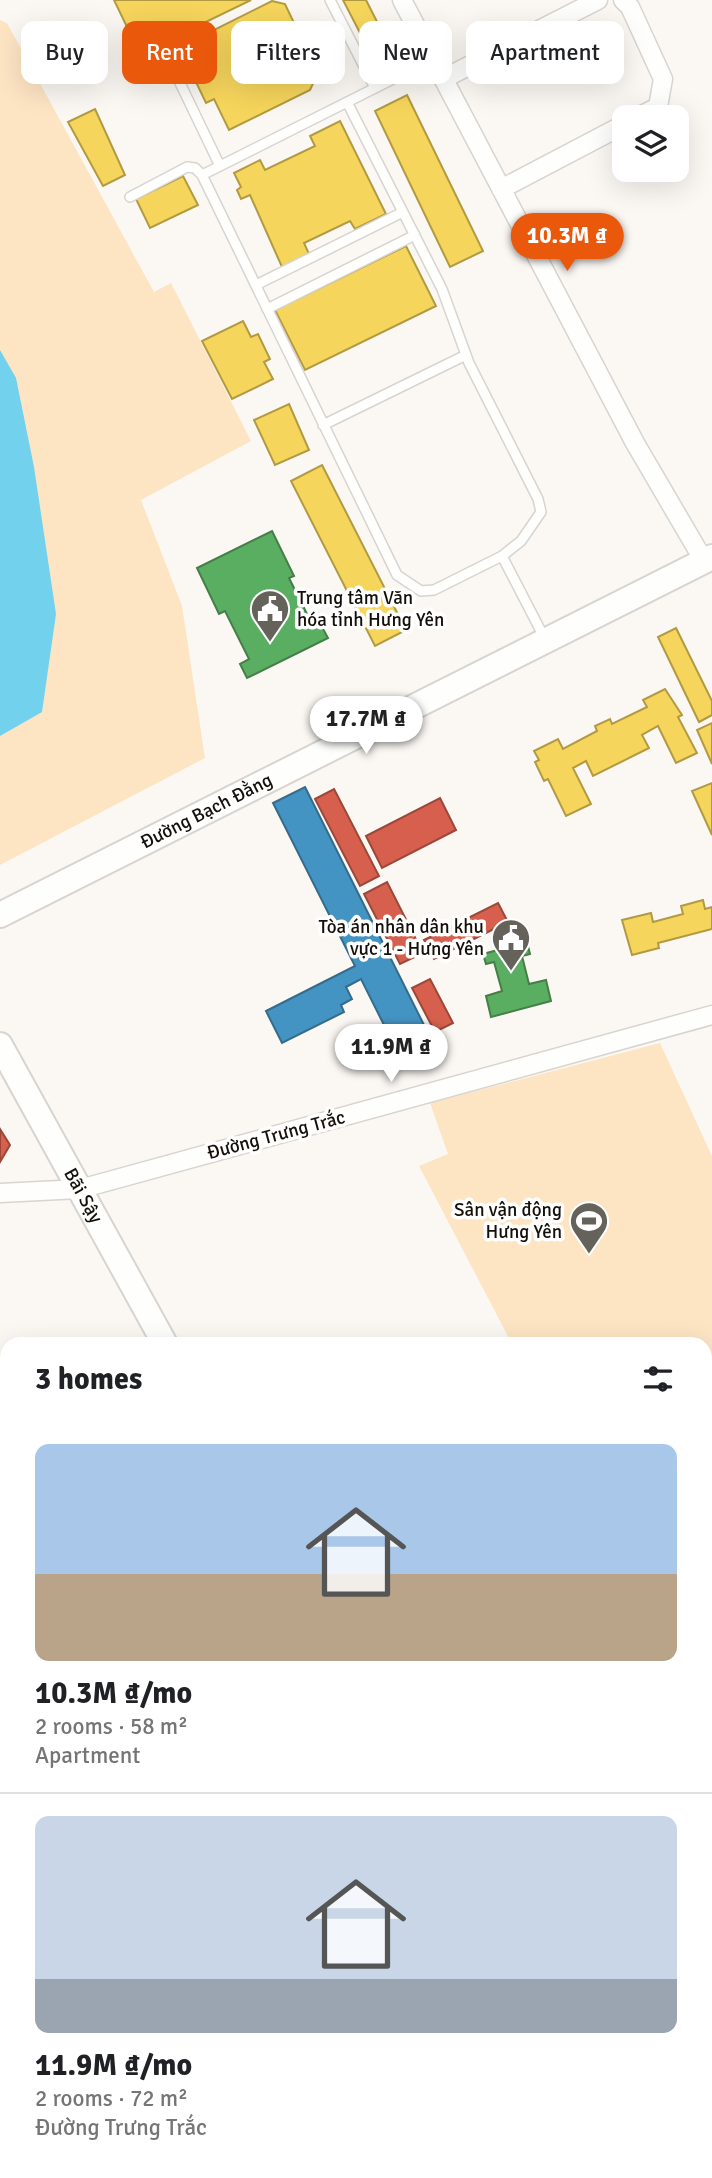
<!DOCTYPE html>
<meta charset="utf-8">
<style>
body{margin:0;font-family:Signika,sans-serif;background:#f6f6f6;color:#202124;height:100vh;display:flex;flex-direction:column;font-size:26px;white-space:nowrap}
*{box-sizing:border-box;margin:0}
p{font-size:23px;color:#757577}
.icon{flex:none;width:38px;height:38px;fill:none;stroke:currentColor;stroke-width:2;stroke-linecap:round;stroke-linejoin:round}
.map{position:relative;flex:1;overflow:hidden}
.drawer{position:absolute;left:0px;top:1337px;width:712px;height:842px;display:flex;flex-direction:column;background:#fff;border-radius:21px 21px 0 0;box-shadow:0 7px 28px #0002}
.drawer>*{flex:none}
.guide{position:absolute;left:21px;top:21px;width:670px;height:63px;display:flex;gap:14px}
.tools{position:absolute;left:612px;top:105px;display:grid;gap:14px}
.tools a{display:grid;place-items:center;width:77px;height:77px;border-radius:14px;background:#fff;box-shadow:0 7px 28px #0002;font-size:35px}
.price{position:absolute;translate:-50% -60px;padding:0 16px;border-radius:24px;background:#fff;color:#222;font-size:23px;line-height:46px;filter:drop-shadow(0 2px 4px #0008)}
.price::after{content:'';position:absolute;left:50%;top:42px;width:21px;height:16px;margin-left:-10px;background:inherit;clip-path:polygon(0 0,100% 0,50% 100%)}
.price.on{background:#ea580c;color:#fff}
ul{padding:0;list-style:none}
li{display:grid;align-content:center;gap:14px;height:371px;padding:0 35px}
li+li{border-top:2px solid #e0e0e0}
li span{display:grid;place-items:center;height:217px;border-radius:14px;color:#555}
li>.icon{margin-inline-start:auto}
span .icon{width:126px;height:126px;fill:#fffc;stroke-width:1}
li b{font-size:30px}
h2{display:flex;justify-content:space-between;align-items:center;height:84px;padding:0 35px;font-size:30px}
.pill{padding:0 24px;border-radius:14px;background:#fff;box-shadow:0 7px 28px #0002;font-size:24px;line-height:63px}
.pill.on{background:#ea580c;color:#fff}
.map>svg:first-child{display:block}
.green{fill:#fde4c3}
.water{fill:#72d1ed}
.homes{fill:#f6d55c;stroke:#b29a43;stroke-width:2}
.shops{fill:#d6604d;stroke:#9c4839;stroke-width:2}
.schools{fill:#4393c3;stroke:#356b8b;stroke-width:2}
.public{fill:#5aae61;stroke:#457e47;stroke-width:2}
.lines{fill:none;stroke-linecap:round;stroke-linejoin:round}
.lane-casing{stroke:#d8d4cf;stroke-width:12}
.street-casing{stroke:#d8d4cf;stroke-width:21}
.secondary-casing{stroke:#d8d4cf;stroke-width:28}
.lane{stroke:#fefefd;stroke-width:9}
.street{stroke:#fefefd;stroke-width:18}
.secondary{stroke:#fefefd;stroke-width:24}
.labels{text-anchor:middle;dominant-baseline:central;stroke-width:7;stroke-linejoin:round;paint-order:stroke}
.poi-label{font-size:19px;fill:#140f09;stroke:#fff;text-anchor:end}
.street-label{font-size:19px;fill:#140f09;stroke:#fff}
</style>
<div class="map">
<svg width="712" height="2178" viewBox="0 0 712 2178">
<rect width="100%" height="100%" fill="#fbf8f4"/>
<!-- green -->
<path class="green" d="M0,20l7,3 147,269 17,-9 80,158 -110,59 41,106 23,152 -205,107z
M660,1043l52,113v390l-7,3v-205h-193l-93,-178 29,-12 -18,-51z
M179,2172h91l5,6h-122z"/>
<!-- water -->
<path class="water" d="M0,350l16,28 18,89 22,147 -14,98 -42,24z"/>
<!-- homes -->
<path class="homes" d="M114,0h137l-111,54z
M343,0h23l29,57 -18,9z
M272,1l13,3 33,69 -8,17 -81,40 -15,-31 -8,4 -12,-25 9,-5 -15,-30z
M407,95l76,156 -33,16 -75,-156z
M95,109l30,66 -22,11 -35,-64z
M340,121l46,93 -31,15 -5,-8 -46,22 5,11 -27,13 -32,-72 -9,4 -4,-9 4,-3 -7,-14 26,-13 5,10 50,-24 -5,-10z
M183,176l15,29 -48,23 -14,-29z
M406,246l30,60 -131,64 -30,-60z
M243,321l8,16 7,-3 12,25 -6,3 9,17 -41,20 -30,-58z
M289,404l20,46 -34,15 -21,-45z
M322,465l84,165 -31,16 -84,-165z
M676,628l36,73v14l-13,7 -41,-85z
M665,689l17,26 -4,2 19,36 -21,10 -18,-37 -16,9 7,13 -56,28 -7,-15 -13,7 18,36 -25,12 -18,-37 -4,2 -9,-19 4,-2 -5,-9 24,-12 5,10 34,-18 -2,-5 15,-7 2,5 35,-17 -4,-7z
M712,723v41l-15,-34z
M712,783v52l-20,-44z
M703,900l2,9 7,-2v22l-54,14 1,5 -27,7 -10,-35 29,-7 2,9 30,-8 -2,-8z"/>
<!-- shops -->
<path class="shops" d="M334,789l45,87 -19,10 -45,-87z
M440,798l16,32 -74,38 -16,-32z
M387,882l36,71 -23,11 -36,-70z
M498,903l10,19 -74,37 -10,-19z
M430,979l23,44 -18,9 -23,-44z
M0,1129l10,16 -10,17z"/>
<!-- schools -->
<path class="schools" d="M305,787l131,262 -32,16 -43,-86 -15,8 6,12 -11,6 3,7 -62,31 -16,-32 89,-45 -82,-163z"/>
<!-- public -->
<path class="public" d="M272,531l22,45 -5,2 25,50 7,-3 7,13 -81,40 -7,-14 9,-5 -24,-48 -6,3 -22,-46z
M527,942l3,12 -8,2 7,28 17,-4 5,21 -60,16 -5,-21 16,-5 -8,-29 -8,2 -3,-10z"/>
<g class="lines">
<!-- lane casing -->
<g class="lane-casing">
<path id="lane" d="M330,0l45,88
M168,58l52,108
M202,175l205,-103
M130,197l57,-30 8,1 7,7 195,400 24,16 13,-1 68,-34 19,-15 20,-29 -3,-13 -69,-136 -27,-74 -95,-187
M256,285l147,-73
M267,309l148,-74
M323,425l143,-70
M502,556l43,83"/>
</g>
<!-- street casing -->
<g class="street-casing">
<path id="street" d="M402,0l233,443 69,118
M623,0l7,7 33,72 -5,28 -20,10
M443,79l155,-79
M501,189l124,-65
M0,1193l80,-4 632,-174
M0,1419l7,-1
M705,1597l7,-3
M0,2068l7,-2
M297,2172l4,6
M80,2178l18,-6"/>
</g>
<!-- secondary casing -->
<g class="secondary-casing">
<g id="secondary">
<path id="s1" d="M0,915l712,-358"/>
<path id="s2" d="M0,1045l165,299"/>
<path d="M0,1860l7,-2"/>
<path d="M653,2172l6,6"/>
</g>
</g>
<!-- lane -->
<use href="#lane" class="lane"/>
<!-- street -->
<use href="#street" class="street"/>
<!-- secondary -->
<use href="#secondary" class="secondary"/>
</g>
<!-- icons -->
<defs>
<g id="civic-pin" transform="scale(2.0125)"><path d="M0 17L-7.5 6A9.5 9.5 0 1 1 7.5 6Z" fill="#65615b" stroke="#fff"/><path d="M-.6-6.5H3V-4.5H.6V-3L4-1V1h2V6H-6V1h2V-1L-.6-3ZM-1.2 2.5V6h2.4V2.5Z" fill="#fff"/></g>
<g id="stadium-pin" transform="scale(2.0125)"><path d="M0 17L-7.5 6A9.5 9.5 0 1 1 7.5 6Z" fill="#65615b" stroke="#fff"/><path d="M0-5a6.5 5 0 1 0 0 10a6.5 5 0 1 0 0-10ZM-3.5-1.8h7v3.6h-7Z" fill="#fff"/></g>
</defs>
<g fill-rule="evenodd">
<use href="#civic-pin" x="270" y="609"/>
<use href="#civic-pin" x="511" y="938"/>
<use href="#stadium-pin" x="589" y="1221"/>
</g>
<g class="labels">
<!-- poi labels -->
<g class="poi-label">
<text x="297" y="598" text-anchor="start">Trung tâm Văn<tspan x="297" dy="22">hóa tỉnh Hưng Yên</tspan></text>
<text x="484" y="927">Tòa án nhân dân khu<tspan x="484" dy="22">vực 1 - Hưng Yên</tspan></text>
<text x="562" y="1210">Sân vận động<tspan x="562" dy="22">Hưng Yên</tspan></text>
</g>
<!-- street labels -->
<g class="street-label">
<text stroke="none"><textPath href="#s1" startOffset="231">Đường Bạch Đằng</textPath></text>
<text transform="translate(276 1135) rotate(-15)">Đường Trưng Trắc</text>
<text stroke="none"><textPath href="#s2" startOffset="172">Bãi Sậy</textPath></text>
</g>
</g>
</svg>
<div class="tools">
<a><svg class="icon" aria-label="layers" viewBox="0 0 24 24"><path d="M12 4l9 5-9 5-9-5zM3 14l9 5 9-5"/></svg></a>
</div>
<b class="price on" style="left:567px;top:273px">10.3M ₫</b>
<b class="price" style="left:366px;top:756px">17.7M ₫</b>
<b class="price" style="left:391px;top:1084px">11.9M ₫</b>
<div class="guide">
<a class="pill">Buy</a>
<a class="pill on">Rent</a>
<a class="pill">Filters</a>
<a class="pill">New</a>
<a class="pill">Apartment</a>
</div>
<section class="drawer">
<h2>3 homes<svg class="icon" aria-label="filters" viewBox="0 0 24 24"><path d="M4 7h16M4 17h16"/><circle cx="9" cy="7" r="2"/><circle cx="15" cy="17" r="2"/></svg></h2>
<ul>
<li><span style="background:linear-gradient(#a9c7e8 60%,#b9a48a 0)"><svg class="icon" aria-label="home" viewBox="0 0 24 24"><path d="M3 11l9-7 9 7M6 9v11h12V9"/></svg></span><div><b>10.3M ₫/mo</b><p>2 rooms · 58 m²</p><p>Apartment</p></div></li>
<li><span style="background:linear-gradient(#c9d6e8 75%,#9aa5b1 0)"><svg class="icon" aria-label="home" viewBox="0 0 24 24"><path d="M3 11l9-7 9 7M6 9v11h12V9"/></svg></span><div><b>11.9M ₫/mo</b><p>2 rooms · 72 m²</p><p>Đường Trưng Trắc</p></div></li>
</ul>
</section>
</div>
